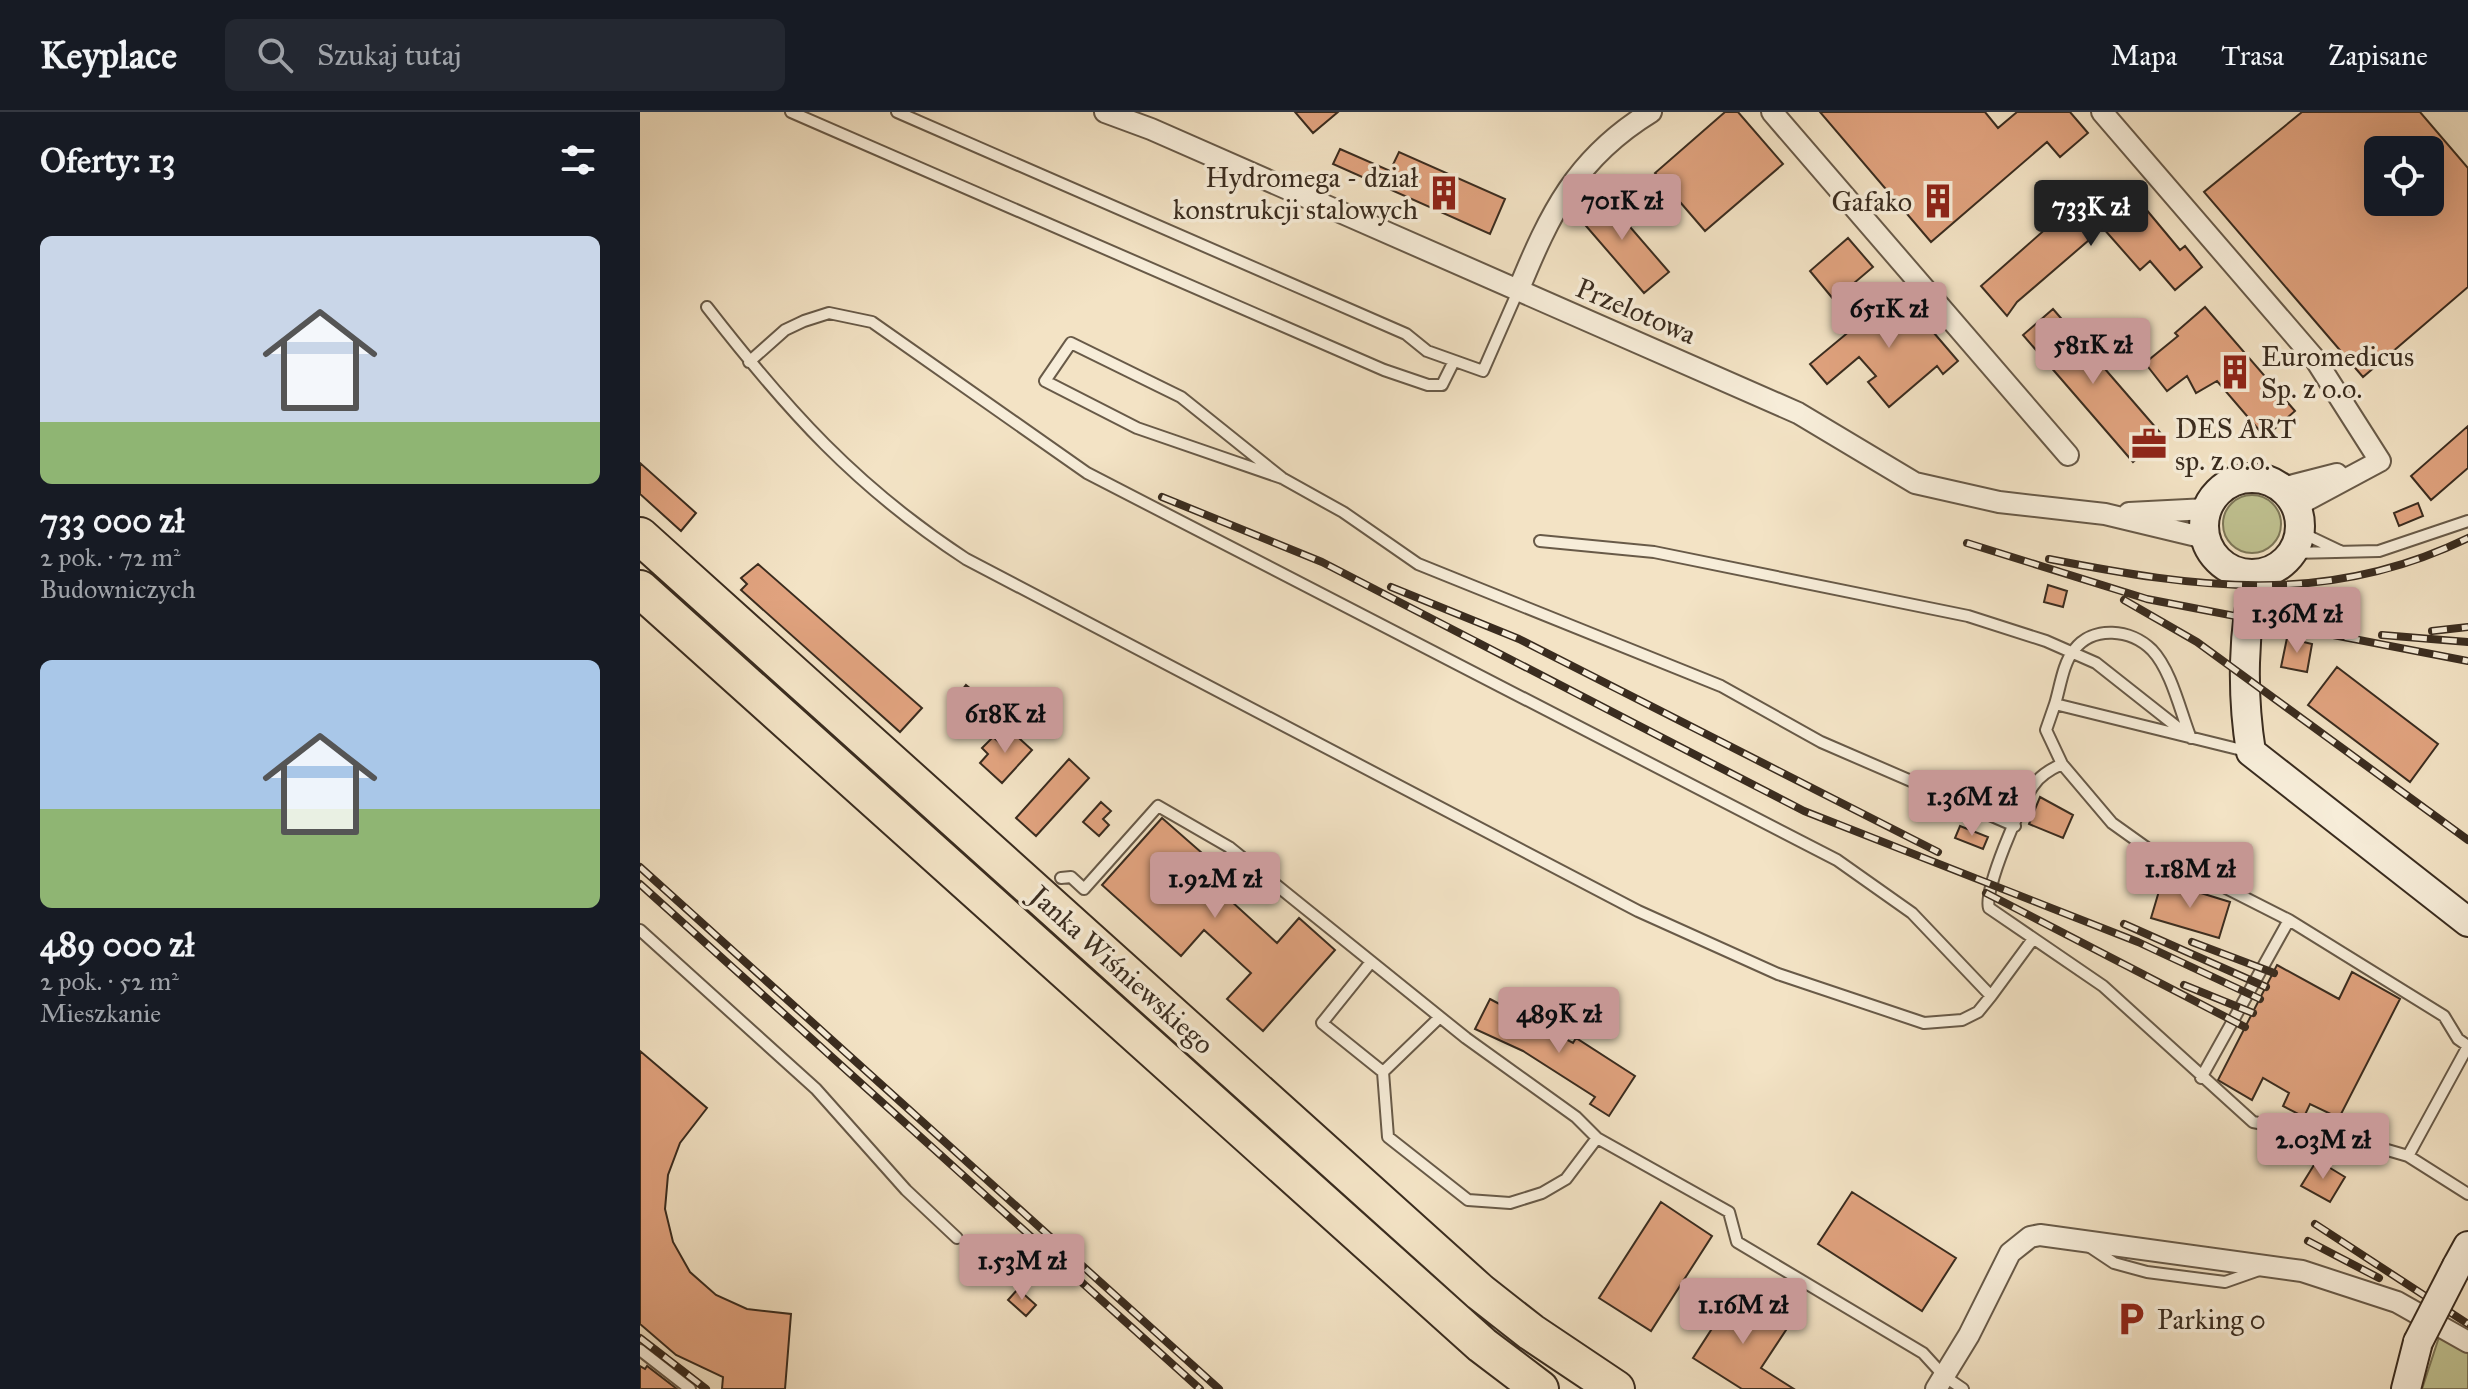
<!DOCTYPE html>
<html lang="pl">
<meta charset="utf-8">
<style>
body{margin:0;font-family:"IM FELL Great Primer",serif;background:#242831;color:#f1f3f6;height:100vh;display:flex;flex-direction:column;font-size:30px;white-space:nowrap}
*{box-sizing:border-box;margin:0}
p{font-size:26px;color:#9ea1a6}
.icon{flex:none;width:44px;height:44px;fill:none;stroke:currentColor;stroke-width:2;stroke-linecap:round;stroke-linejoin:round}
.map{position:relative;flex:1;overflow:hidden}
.side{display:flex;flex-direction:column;background:#171b24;width:640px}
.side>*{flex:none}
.controls{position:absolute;left:1724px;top:24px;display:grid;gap:16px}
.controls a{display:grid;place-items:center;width:80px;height:80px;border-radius:12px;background:#171b24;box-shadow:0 8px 32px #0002;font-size:40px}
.price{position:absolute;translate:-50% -68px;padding:0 18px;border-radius:8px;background:#c59692;color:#111;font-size:26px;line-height:52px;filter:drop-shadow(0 2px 4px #0008)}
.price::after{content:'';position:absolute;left:50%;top:48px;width:24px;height:18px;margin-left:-12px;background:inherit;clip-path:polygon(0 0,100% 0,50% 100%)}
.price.active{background:#222;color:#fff}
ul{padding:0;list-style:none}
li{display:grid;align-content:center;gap:16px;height:424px;padding:0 40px}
li span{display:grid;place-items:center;height:248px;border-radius:12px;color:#555}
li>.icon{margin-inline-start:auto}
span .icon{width:144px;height:144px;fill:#fffc;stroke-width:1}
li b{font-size:34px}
h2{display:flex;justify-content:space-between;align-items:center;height:96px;padding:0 40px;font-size:34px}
header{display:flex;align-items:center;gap:48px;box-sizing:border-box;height:112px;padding:0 40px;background:#171b24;border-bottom:2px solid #363941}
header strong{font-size:38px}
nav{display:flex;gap:44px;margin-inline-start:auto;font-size:28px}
.search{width:560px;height:72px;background:#242831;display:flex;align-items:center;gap:20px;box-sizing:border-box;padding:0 28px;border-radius:12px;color:#9ea1a6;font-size:30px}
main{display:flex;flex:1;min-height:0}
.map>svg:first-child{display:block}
.green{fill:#c0c291;stroke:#7d7758;stroke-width:2}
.building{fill:#e1a37f;stroke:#3a2c1f;stroke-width:2;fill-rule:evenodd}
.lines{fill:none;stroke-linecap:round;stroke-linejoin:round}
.lane-casing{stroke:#685a48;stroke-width:14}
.street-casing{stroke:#685a48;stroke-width:24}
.secondary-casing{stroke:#3a2c1f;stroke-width:32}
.highway-casing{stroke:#3a2c1f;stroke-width:40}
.lane{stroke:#f7edd9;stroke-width:10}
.street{stroke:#f7edd9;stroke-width:20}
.secondary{stroke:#f7edd9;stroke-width:28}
.highway{stroke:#f3e3c5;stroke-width:36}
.rail-casing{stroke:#3a2c1f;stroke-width:8}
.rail{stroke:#f7edd9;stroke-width:5;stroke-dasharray:15;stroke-linecap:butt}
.secondary-bridge-casing{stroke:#3a2c1f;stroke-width:32;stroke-linecap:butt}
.secondary-bridge{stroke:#f7edd9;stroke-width:28}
.labels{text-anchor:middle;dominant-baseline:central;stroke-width:7;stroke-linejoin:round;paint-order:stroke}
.poi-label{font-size:28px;fill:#3a2c1f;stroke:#f7edd9;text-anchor:start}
.street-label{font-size:28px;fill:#3a2c1f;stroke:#f7edd9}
</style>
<header>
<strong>Keyplace</strong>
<div class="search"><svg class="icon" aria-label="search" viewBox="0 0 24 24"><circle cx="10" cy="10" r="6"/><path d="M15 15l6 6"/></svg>Szukaj tutaj</div>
<nav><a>Mapa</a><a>Trasa</a><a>Zapisane</a></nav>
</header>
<main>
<section class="side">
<h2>Oferty: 13<svg class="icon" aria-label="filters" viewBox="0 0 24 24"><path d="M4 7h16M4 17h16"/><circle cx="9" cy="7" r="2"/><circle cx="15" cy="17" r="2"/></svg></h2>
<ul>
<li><span style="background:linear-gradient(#c9d6e8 75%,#8fb573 0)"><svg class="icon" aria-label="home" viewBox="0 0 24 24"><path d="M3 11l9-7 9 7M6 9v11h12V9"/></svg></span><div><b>733 000 zł</b><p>2 pok. · 72 m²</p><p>Budowniczych</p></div></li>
<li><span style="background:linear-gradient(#a9c7e8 60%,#8fb573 0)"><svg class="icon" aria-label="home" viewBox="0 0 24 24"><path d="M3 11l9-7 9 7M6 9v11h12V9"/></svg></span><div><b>489 000 zł</b><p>2 pok. · 52 m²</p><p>Mieszkanie</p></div></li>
</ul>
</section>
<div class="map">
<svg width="1828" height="1277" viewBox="0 0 1828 1277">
<rect width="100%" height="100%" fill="#f3e3c5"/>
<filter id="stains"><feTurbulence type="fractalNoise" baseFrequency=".0025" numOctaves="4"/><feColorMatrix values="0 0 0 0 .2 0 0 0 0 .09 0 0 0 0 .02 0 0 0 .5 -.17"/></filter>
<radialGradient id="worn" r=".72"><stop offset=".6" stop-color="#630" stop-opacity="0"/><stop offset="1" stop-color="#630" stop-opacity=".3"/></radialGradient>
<!-- green -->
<path class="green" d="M1583 412a29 29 0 1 1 58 0a29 29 0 1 1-58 0Z
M1800,1222l28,19v36h-46z"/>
<!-- building -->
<path class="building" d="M655,0h43l-25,21z
M1085,0h13l45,52 -78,67 -50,-58z
M1180,0h165l13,16 19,-16h53l18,21 -28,24 -13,-15 -116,100z
M1662,0h118l48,56v119l-105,90 -159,-185zM1738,38h52v52h-52z
M700,37l50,22 9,-19 106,47 -15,35 -157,-70z
M1451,77l7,7 7,-6 20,24 15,-12 40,48 5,-4 17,21 -27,23 -25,-29 -10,9 -37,-42 -86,74 -10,14 -26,-30z
M959,79l70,81 -25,21 -70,-81z
M1208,126l25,29 -39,33 -24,-29z
M1258,179l60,70 -15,13 -6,-8 -48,41 -21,-25 8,-6 -17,-19 -32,27 -17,-20z
M1565,195l90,104 -30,26 -48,-56 -21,12 -9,-17 -20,15 -22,-28 33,-27 -3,-3z
M1413,197l110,127 -30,26 -110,-127z
M1828,314v42l-37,32 -20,-24z
M0,351l56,50 -15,18 -41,-37z
M1778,391l5,13 -24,10 -5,-13z
M118,452l164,144 -22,24 -159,-142 6,-6 -6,-6z
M1408,473l19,6 -4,16 -19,-5z
M1647,526l25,6 -5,28 -26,-5z
M1697,555l101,77 -28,38 -102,-77z
M326,573l11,9 -16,22 -12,-9z
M370,618l22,20 -30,33 -22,-20 8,-9 -6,-6 11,-11 6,5z
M429,647l20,19 -53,58 -20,-18z
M1400,685l33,18 -10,23 -34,-14z
M461,690l10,9 -8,8 6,6 -10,11 -16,-14z
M522,706l80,70 -11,13 46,42 22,-25 36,32 -72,81 -36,-32 24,-26 -47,-43 -23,26 -79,-71z
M1320,714l28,11 -5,12 -28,-11z
M1522,769l68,21 -11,36 -68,-20z
M1637,853l62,34 13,-27 48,27 -61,119 -29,-14 -6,13 -21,-11 6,-13 -26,-15 -11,22 -34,-20z
M850,887l83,44 3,-5 59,38 -26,40 -19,-12 5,-7 -72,-46 -48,-22z
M0,939l67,57 -27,35 -12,32 -3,34 8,33 17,30 26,23 31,14 44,5 -6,75h-63l1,-12 -47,-22 -36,-31z
M1677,1048l28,17 -15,25 -29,-16z
M1212,1080l104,66 -34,53 -104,-67z
M1021,1090l51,34 -61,95 -52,-33z
M378,1177l18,16 -10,11 -18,-16z
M1095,1181l53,34 -27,41 33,21h-52l-49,-31z
M0,1254l5,3 2,-3 30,23h-37z"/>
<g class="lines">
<!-- lane casing -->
<g class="lane-casing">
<path id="lane" d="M151,0l593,258 44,15h14l12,-24
M257,0l509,222 21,17 56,20 35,-80
M67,195c80,103 149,180 259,252l672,352 140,63 146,49 38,-3 16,-8 13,-16
M109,250l36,-32 19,-9 25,-8 43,9 215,151 750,387 75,53 79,83 42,-57
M642,366l-101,-81 -110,-54 -26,38 92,47 145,50 61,34 75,52 303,122 100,56 194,84
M1660,420l42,20
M900,429l114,11 314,64 78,25 50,22 95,75
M1652,441l87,-2 89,-30
M1415,592l-9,26 16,34
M1550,624c-10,-26 -19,-66 -38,-86 -21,-21 -59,-25 -78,0 -11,13 -14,38 -19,54l195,48
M421,766l10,-1 13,12 74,-83 71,41 237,191 110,79 21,21 132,74 8,30 186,111 21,23 19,13
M0,818l176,159 90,101 51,48
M731,850l-49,61 61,49 5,65 80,63 42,3 32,-10 24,-14 31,-41
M743,960l57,-55
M1561,966l88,-158
M1768,1044l60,-110 -10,-7 -14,-23 -155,-96 -142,-72 -35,-25 -50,-59c-11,5 -22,11 -29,22 -12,17 -50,105 -44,122l114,78 150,136 107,20 48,14 60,38
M1450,1135l24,16 33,9 78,10 37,-13
M0,1238l50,39"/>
</g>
<!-- street casing -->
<g class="street-casing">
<path id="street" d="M465,0l46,17 647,284 117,70 84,19 106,12 100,24
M1132,0l296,343
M1462,0l213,247 65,102 -84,45
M878,179c32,-78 58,-133 133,-179
M1642,376l55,-14
M1489,401l78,-4
M1296,1277l33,-54 41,-82 20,-16 10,-2 262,36 95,31 71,40"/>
</g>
<!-- secondary casing -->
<g class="secondary-casing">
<path id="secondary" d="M1564 414a48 48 0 1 1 96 0a48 48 0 1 1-96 0Z
M1617,462c-15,55 -15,122 -6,178l217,170
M1817,1154l11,-20
M1766,1277l12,-47"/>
</g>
<!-- highway casing -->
<g class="highway-casing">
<path id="highway" d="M0,424l840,756 51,40 85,57
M0,477l842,756 58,44"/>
</g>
<!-- lane -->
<use href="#lane" class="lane"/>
<!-- street -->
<use href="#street" class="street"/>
<!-- secondary -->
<use href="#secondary" class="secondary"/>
<!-- highway -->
<use href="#highway" class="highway"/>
<!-- rail casing -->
<g class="rail-casing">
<path id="rail" d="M522,385l160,65 482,249 334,131 122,57
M1327,431l180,56 321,62
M1409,447c148,29 277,48 419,-21
M751,475l128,52 419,213
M1484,488l73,42 271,198
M1792,519l36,-4
M1742,523l86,7
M0,755l579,522
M0,772l560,505
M1346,781l259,134
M1484,812l142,63
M1552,830l82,31
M1544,873l69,28
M1675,1112l153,100
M1668,1129l71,37
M0,1226l66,51"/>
</g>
<!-- rail -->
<use href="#rail" class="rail"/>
<!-- secondary-bridge casing -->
<g class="secondary-bridge-casing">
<path id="secondary-bridge" d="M1778,1230l39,-76"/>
</g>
<!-- secondary-bridge -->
<use href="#secondary-bridge" class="secondary-bridge"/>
</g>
<!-- icons -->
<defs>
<g id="building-bare" transform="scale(2.76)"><path d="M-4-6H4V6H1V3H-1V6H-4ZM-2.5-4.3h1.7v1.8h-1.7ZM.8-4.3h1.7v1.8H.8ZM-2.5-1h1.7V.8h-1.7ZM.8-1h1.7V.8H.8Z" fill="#8f2418" stroke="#f7edd9" stroke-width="2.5" paint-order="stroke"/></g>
<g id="office-bare" transform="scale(2.76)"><path d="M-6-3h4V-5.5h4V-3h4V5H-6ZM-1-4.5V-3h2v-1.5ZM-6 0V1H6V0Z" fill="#8f2418" stroke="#f7edd9" stroke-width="2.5" paint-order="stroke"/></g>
<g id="parking-bare" transform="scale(2.76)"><path d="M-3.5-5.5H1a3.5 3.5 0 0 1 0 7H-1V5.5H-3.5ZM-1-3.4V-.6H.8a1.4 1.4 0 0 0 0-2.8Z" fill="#8f2418" stroke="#f7edd9" stroke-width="2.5" paint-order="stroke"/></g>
</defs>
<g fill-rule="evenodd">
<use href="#building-bare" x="804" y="81"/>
<use href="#building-bare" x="1298" y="89"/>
<use href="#building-bare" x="1595" y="260"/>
<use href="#office-bare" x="1509" y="332"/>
<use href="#parking-bare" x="1491" y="1207"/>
</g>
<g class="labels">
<!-- poi labels -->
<g class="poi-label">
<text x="778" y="65" text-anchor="end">Hydromega - dział<tspan x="778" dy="32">konstrukcji stalowych</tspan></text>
<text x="1272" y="89" text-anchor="end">Gafako</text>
<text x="1621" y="244">Euromedicus<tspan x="1621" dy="32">Sp. z o.o.</tspan></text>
<text x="1535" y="316">DES ART<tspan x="1535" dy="32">sp. z o.o.</tspan></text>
<text x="1517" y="1207">Parking 0</text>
</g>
<!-- street labels -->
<g class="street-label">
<text transform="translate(996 199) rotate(23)">Przelotowa</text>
<text transform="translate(482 858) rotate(42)">Janka Wiśniewskiego</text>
</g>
</g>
<rect width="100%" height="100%" filter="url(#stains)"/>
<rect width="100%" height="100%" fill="url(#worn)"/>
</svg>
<div class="controls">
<a><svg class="icon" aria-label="locate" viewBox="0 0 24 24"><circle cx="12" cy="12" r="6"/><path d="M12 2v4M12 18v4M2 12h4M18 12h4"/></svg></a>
</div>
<b class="price" style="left:982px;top:130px">701K zł</b>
<b class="price active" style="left:1451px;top:136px">733K zł</b>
<b class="price" style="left:1249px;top:238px">651K zł</b>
<b class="price" style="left:1453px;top:274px">581K zł</b>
<b class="price" style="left:1657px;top:543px">1.36M zł</b>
<b class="price" style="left:365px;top:643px">618K zł</b>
<b class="price" style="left:1332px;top:726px">1.36M zł</b>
<b class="price" style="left:1550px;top:798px">1.18M zł</b>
<b class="price" style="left:575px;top:808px">1.92M zł</b>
<b class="price" style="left:919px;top:943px">489K zł</b>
<b class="price" style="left:1683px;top:1069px">2.03M zł</b>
<b class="price" style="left:382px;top:1190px">1.53M zł</b>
<b class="price" style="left:1103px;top:1234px">1.16M zł</b>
</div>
</main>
